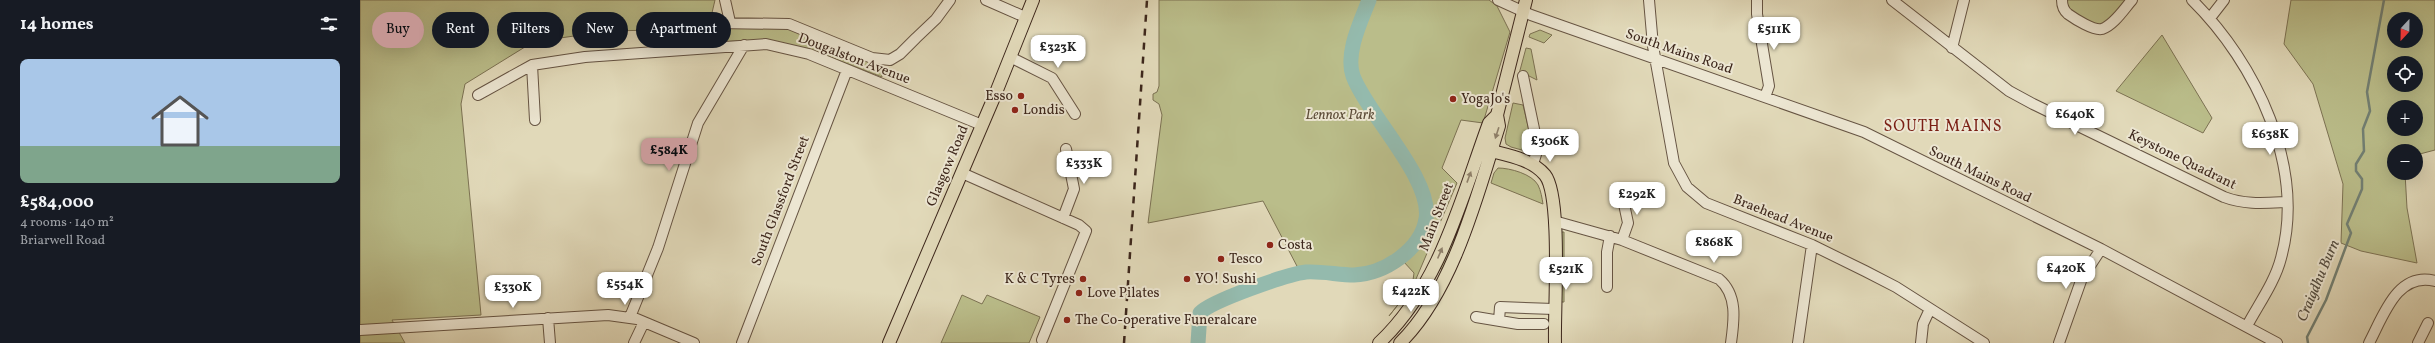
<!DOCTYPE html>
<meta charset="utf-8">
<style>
body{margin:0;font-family:Vollkorn,serif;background:#20242c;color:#f1f3f6;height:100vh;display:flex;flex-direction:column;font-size:15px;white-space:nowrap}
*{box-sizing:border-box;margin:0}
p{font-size:13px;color:#9ea1a6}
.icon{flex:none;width:22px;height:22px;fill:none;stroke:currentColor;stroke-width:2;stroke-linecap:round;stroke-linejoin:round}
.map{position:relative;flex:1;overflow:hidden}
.panel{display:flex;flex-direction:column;background:#171b24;width:360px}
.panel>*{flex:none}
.hud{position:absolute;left:12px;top:12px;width:380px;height:36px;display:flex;gap:8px}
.needle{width:26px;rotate:202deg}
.tools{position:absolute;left:2027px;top:12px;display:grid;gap:8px}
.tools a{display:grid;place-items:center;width:36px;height:36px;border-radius:50%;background:#171b24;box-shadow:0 4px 16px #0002;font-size:20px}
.price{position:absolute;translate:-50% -34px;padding:0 9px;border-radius:8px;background:#fff;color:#222;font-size:13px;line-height:26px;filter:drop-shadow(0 1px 2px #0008)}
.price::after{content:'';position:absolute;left:50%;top:24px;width:12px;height:9px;margin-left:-6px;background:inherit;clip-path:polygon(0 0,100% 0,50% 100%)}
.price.current{background:#c59692;color:#111}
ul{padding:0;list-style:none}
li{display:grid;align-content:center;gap:8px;height:212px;padding:0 20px}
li+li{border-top:1px solid #363941}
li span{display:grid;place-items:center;height:124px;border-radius:8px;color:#555}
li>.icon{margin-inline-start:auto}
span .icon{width:72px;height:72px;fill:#fffc;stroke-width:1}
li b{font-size:17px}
h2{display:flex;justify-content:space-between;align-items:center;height:48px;padding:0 20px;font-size:17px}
.chip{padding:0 14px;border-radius:18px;background:#171b24;box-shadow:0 4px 16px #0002;font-size:14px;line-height:36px}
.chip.current{background:#c59692;color:#111}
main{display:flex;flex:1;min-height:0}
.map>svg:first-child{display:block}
.green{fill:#babd8a;stroke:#7c7253;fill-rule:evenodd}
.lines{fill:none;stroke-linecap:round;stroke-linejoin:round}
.stream{stroke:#717f73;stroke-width:2.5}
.river{stroke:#94baad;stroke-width:15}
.minor-casing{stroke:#665443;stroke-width:12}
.major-casing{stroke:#3d271c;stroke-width:14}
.minor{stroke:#ece6d2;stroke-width:10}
.major{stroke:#e1d9b9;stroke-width:12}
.rail{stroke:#3d271c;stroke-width:2.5;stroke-dasharray:7 7;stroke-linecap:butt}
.oneway{fill:#8f806a}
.poi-dot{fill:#8f2418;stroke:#ece6d2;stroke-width:1.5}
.labels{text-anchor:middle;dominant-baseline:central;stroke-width:4;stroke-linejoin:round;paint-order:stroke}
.street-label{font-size:14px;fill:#3d271c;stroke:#ece6d2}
.poi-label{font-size:14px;fill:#3d271c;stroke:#ece6d2;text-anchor:start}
.park-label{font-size:14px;font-style:italic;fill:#5c4c38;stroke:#ece6d2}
.water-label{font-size:15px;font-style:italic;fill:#534c40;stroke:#ece6d2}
.quarter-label{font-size:16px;letter-spacing:1px;fill:#7a1f14;stroke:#ece6d2}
</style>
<main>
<section class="panel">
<h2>14 homes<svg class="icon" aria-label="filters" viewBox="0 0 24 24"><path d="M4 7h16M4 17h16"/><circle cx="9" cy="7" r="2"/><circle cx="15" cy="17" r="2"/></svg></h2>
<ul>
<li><span style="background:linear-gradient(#a9c7e8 70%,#7fa58c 0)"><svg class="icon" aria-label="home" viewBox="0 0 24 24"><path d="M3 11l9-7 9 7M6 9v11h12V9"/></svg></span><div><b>£584,000</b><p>4 rooms · 140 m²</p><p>Briarwell Road</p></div></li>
</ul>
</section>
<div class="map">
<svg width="2075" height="343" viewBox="0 0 2075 343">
<rect width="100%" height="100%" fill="#e1d9b9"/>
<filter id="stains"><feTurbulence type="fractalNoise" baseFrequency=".005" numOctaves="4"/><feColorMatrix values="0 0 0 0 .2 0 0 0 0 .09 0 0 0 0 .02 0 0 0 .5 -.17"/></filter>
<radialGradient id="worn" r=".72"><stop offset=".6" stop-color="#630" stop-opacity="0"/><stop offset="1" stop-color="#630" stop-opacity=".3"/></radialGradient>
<!-- green -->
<path class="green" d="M0,0h355l-7,30 10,-3 54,-1 27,5 81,34 2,12 -73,-28 -42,-9 -109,4 -1,-14 -49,1 -75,11 -68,42 -4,20 20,211 -89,5 13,23h-45z
M799,0h330l8,6 13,26 -27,91 -22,-3 -19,48 15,15 -44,103 -24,30 23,-29 2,-14 -11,-12 -35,18 -69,-9 -36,-69 -115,22 14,-108 -3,-11 -6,-4v-6l4,-2 2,-6z
M1706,0h60l-20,24 -11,1 -26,-14z
M1931,0h144v150l-19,5v-4h-22v22h11l2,35 10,55 -56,-12 -20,-8 2,-59 -30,-100 -29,-40zM2034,19h22v22h-22zM2034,63h22v22h-22zM2034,107h22v22h-22z
M1180,30l12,5 -8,8 -15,-6 1,-3z
M1802,35l50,83 -9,15 -87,-42z
M1166,48l5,1 6,31 -8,-4 -10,-2z
M1153,103l10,2 10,42 -4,5 -18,-5 -5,-3 -1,-6z
M1138,168c12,0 34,6 40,17 3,6 4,13 5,19l-52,-21 3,-10z
M1116,171l4,1 -36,98 -5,-2z
M1201,232h3v70h-4z
M602,295l20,9 5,-9 53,22 -11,26h-88z"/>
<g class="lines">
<!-- stream -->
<path class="stream" d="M1948,343l-1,-6 19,-37 25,-67 -4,-9 15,-35v-10l-6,-8v-7l8,-13 -1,-22 7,-18 -3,-19 17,-92"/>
<!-- river -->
<path class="river" d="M838,343l2,-30c11,-12 88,-39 106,-41 16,-1 33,3 48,3 30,-1 67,-25 72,-56 7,-40 -59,-105 -73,-143 -8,-23 8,-55 16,-76"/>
<!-- minor casing -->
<g class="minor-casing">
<path id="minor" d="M365,0l5,22
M626,0l39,17
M1138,0l33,15 333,117 237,117 176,94
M1289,0l4,46 21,117 13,24 19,16 106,42 53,26 31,16 88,56
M1397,0v14l12,72 -4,11
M1532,0l117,91 24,13 191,93c21,8 41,6 63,5
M1702,0c0,6 1,10 6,14 7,5 26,17 34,15 12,-4 22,-20 30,-29
M1832,0c64,63 114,167 89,258 -6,24 -23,47 -34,68
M1850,18l14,-18
M358,23l71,1 83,34 18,2 10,-6 16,-16 20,-19 14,-19
M1592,48l12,-48
M650,57l42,21 23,36
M172,65l3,55
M1163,76l15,72 -5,16
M118,95l54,-30 53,-8 181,-13 43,10 173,71
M602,173l117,52 7,6 -44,109
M1261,190l7,33 -6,17
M703,218l11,-29 -8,-40
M1194,221l68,19 97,39c19,16 15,42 12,64
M1247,287v-35l3,-16
M270,317l28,-69 40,-125 46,-78
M1116,317l42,7h26
M188,318l2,25
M1139,321l1,-14 54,2
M0,330l248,-15 29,4 57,24
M274,343l10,-21
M382,343l105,-273
M1438,343l14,-98
M1561,343l2,-19 7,-15
M1699,343l23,-65 19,-29
M2009,343c14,-26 28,-72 66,-62
M2058,343l10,-20"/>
</g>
<!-- major casing -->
<g class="major-casing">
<path id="major" d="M1124,149c21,6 47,9 61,26 17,21 9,136 10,168
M529,343l106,-248 38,-95
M1019,343c61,-57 82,-144 110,-220l8,-8
M1040,343c53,-52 77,-147 99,-217l-2,-11 29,-115"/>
</g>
<!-- minor -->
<use href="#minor" class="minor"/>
<!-- major -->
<use href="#major" class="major"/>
<!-- rail -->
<path class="rail" d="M764,343l23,-343"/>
</g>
<!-- one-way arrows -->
<defs><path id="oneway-solid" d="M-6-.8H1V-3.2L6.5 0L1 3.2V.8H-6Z"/></defs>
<g class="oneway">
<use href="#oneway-solid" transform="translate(1137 133) rotate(108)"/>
<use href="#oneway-solid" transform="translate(1109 177) rotate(-70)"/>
<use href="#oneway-solid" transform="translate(1080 253) rotate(-67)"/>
</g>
<!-- markers -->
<g class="poi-dot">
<circle cx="661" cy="96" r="4"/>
<circle cx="1093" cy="99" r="4"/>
<circle cx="655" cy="110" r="4"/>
<circle cx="910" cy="245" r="4"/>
<circle cx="861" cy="259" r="4"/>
<circle cx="723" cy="279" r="4"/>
<circle cx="827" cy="279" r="4"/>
<circle cx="719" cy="293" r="4"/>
<circle cx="707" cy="320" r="4"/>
</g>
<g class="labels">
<!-- street labels -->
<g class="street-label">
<text transform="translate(1319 52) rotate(19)">South Mains Road</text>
<text transform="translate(494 59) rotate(21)">Dougalston Avenue</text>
<text transform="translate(1822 160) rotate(26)">Keystone Quadrant</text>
<text transform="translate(588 166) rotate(-67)">Glasgow Road</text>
<text transform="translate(1620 175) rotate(26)">South Mains Road</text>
<text transform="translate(421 201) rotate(-69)">South Glassford Street</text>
<text transform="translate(1077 217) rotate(-69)">Main Street</text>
<text transform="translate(1423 219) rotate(22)">Braehead Avenue</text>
</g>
<!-- poi labels -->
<g class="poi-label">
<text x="653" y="96" text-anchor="end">Esso</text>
<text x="1101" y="99">YogaJo's</text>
<text x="663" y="110">Londis</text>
<text x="918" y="245">Costa</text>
<text x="869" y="259">Tesco</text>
<text x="715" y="279" text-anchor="end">K &amp; C Tyres</text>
<text x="835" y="279">YO! Sushi</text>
<text x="727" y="293">Love Pilates</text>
<text x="715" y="320">The Co-operative Funeralcare</text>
</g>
<!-- park labels -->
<g class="park-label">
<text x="980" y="115">Lennox Park</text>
</g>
<!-- water labels -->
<g class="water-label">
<text transform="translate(1959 281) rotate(-67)">Craigdhu Burn</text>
</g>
<!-- quarter labels -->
<g class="quarter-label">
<text x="1583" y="127">SOUTH MAINS</text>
</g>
</g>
<rect width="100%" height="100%" filter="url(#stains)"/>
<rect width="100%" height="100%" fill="url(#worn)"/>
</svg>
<div class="tools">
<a><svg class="needle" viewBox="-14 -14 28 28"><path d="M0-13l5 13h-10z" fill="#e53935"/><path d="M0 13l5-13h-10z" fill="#9ea1a6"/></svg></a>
<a><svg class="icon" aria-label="locate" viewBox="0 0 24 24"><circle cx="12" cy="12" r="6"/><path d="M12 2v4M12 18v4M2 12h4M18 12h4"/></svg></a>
<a>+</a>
<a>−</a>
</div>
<b class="price" style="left:1414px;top:51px">£511K</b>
<b class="price" style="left:698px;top:69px">£323K</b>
<b class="price" style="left:1715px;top:136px">£640K</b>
<b class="price" style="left:1910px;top:156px">£638K</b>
<b class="price" style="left:1190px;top:163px">£306K</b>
<b class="price current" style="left:309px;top:172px">£584K</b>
<b class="price" style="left:724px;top:185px">£333K</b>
<b class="price" style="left:1277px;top:216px">£292K</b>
<b class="price" style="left:1354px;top:264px">£868K</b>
<b class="price" style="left:1706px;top:290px">£420K</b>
<b class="price" style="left:1206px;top:291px">£521K</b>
<b class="price" style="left:265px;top:306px">£554K</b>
<b class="price" style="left:153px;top:309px">£330K</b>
<b class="price" style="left:1051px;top:313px">£422K</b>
<div class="hud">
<a class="chip current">Buy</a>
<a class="chip">Rent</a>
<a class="chip">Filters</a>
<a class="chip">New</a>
<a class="chip">Apartment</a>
</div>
</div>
</main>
